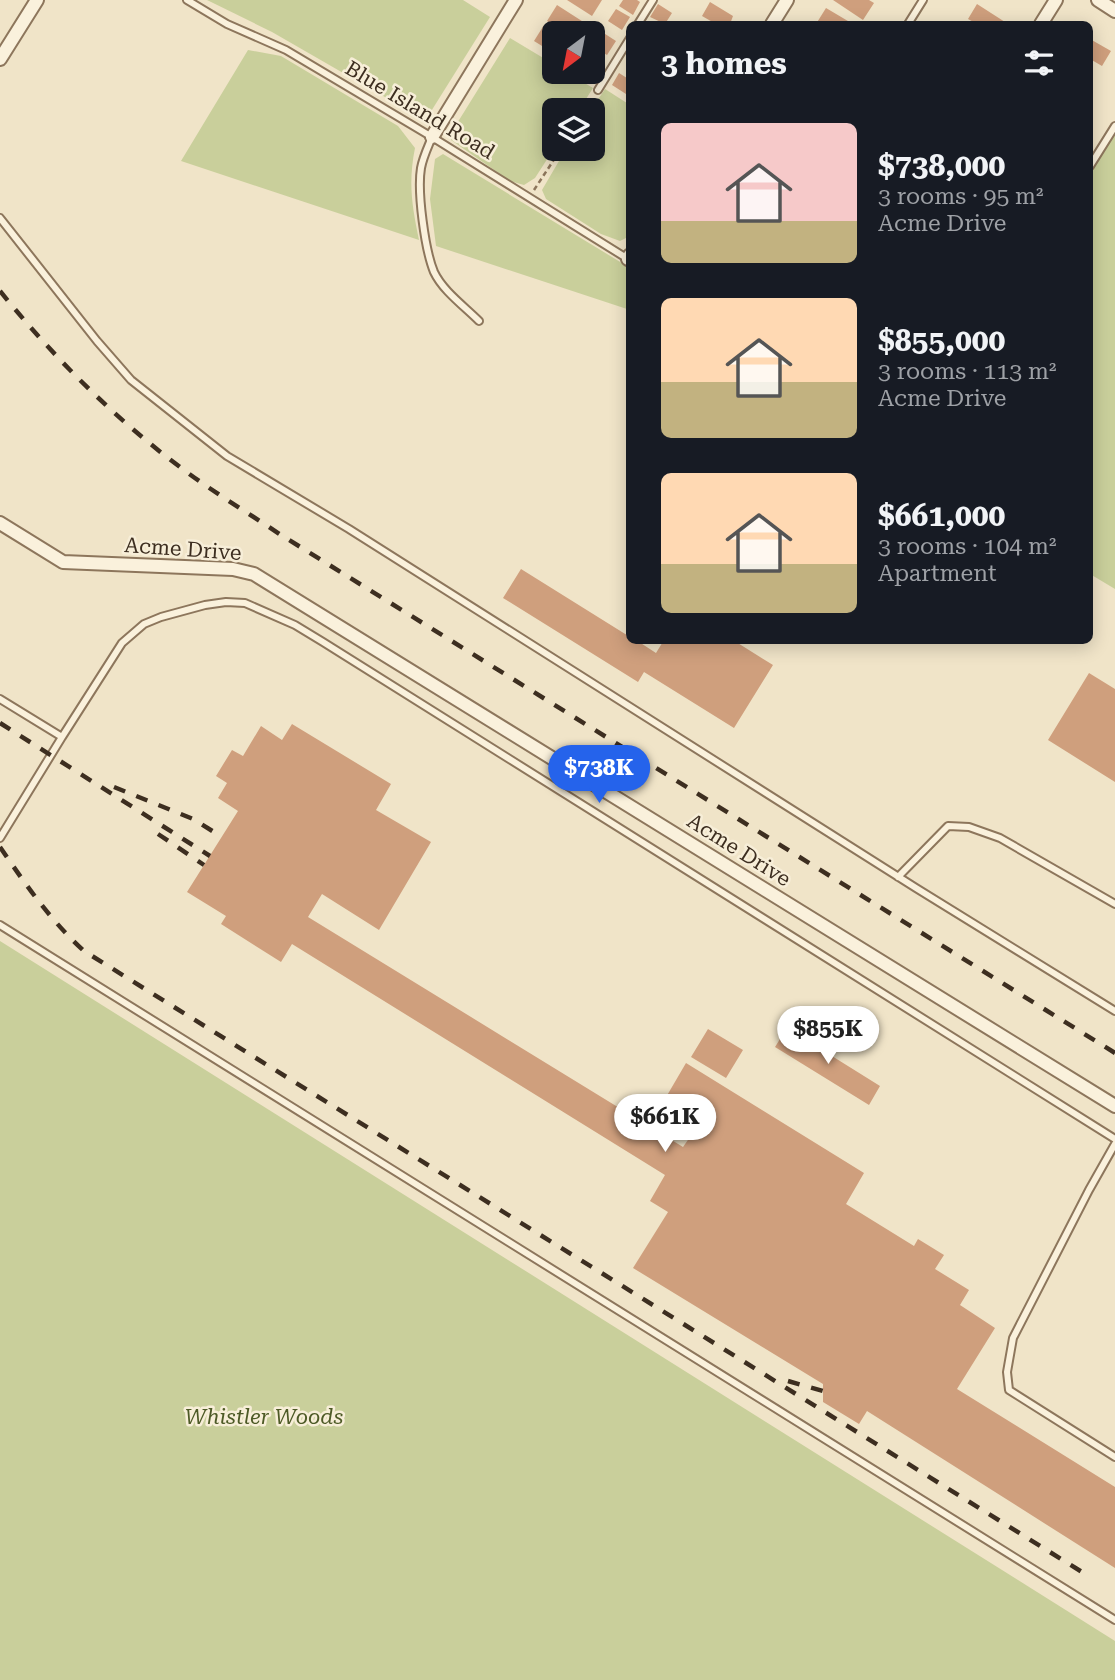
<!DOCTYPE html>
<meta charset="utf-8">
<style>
body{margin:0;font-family:"Roboto Serif",serif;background:#242831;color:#f1f3f6;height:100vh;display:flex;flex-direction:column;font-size:26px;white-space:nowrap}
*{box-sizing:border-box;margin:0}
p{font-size:23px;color:#9ea1a6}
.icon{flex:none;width:38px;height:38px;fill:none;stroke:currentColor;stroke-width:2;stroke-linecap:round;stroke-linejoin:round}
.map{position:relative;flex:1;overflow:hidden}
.details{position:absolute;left:626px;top:21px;width:467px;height:623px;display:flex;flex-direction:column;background:#171b24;border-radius:10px;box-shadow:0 4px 18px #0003}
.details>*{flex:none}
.needle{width:46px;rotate:212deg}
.fabs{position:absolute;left:542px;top:21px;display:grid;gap:14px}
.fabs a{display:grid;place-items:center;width:63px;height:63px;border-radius:10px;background:#171b24;box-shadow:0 4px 18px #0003;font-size:35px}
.price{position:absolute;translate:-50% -60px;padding:0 16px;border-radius:24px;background:#fff;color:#222;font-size:23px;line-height:46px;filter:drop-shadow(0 2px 4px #0008)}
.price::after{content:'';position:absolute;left:50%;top:42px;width:21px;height:16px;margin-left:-10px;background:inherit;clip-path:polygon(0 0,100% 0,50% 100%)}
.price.selected{background:#2563eb;color:#fff}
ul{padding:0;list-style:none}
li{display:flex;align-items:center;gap:21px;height:175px;padding:0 35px}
li span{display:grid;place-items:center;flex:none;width:196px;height:140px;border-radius:10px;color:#555}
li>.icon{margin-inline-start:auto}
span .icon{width:84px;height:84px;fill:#fffc;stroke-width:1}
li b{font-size:30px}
h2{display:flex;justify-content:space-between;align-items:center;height:84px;padding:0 35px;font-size:30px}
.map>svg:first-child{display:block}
.green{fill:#c9cf9b}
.building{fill:#cf9f7d}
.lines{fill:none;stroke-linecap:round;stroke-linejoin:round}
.service-casing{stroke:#8d765c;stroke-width:10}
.minor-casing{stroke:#8d765c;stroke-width:16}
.path{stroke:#8d765c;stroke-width:2.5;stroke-dasharray:5 3.5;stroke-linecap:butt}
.service{stroke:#faf1dc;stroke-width:6}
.minor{stroke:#faf1dc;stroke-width:12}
.rail{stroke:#3d2e20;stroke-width:4.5;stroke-dasharray:12 12;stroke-linecap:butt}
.labels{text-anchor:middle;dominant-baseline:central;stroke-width:5;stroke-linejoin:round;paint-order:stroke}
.street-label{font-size:21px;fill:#3d2e20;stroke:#f7eed8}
.park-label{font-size:21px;font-style:italic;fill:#4d5a26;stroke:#f7eed8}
</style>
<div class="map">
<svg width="1115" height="1680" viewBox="0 0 1115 1680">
<rect width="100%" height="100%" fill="#f0e4c8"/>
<!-- green -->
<path class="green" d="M207,0h256l27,17 -60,96 -26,-5 -132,-76z
M510,38l45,27v7h11l27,16 -14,22h-24v37l-20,31 -11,7 -14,-4 -59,-41v-7z
M248,50l33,6 117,70 17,22c-7,35 -3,58 4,92l-238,-79z
M605,89l25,16v131l-10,5 -19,-7 -55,-35 -4,-9 24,-41h27v-39h-2z
M1115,134v455l-25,-15v-400z
M443,154l187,114v42l-194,-64 -6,-47 5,-40z
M0,941l1115,700v39h-1115z"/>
<!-- building -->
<path class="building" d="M567,0h35l-10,16z
M623,0h14l3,2 -7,13 -14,-9z
M833,0h36l5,3 -11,17z
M710,2l23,14 -3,8h-14l-14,-8z
M658,4l14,9 -7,11 -15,-7z
M977,4l28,18 -2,2h-26l-9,-5z
M557,5l28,18 -3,5 4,2 -2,3h-17l-20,-12z
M826,8l27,16h-37z
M616,9l14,8 -8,13 -14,-9z
M544,25l11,7v22l-21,-13z
M602,32l14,9 -9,14 -14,-8z
M1090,39l21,12 -9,15 -12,-7z
M619,73l11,7v7l-4,7 -14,-9z
M521,569l109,68v3h6l20,13 8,-13h69l40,25 -39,63 -90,-56 -6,10 -135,-84z
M1089,673l26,16v93l-67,-42z
M292,724l99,60 -15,26 55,32 -52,88 -57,-36 -14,23 375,230 7,-10 -35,-21 31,-53 178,110 -18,31 68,42 4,-7 26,16 -9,14 34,21 -9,15 35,23 -38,61 158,98v81l-248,-157 -8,13 -36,-22v-18l-190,-116 35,-56 -18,-11 15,-26 -373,-231 -11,18 -60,-38 5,-8 -39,-24 51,-81 -20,-13 9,-15 -11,-7 16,-26 11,6 18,-30 21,14z
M787,1028l93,58 -11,19 -94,-58z
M708,1029l35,21 -17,28 -35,-21z"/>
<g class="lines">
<!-- service casing -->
<g class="service-casing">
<path id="service" d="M187,0l40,24 59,26 146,87 196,122
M638,24l15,-24
M908,24l15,-24
M598,90l32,-52
M432,137c-4,10 -9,20 -11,31 -4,24 4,82 13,104 9,19 30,34 45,49
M1090,166l25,-40
M0,218l97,123 34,39 96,76 122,73 567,359 199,123
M0,699l62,38 60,-94 22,-19 17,-7 44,-12 21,-3 19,1 50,22 28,17 792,497
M0,838l62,-101
M898,877l50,-51 21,1 31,11 115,66
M0,925l1115,695
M1115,1144l-26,46 -76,148 -6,34 2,18 106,67"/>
</g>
<!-- minor casing -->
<g class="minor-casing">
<path id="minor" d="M1098,0l17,11
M772,24l15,-24
M1041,24l15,-24
M0,59l37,-59
M432,137l84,-137
M628,259l2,-4
M0,523l63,39 170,7 21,5 861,532"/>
</g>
<!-- path -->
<path class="path" d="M585,110l7,-11
M534,190l27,-41"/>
<!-- service -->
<use href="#service" class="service"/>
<!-- minor -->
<use href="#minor" class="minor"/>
<!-- rail -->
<path class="rail" d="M0,291c55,68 117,130 188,182 30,22 62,41 93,62l834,518
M0,723l210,133
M114,787l79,32 29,18
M158,834l46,31
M0,847c26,38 50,73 84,104l998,621
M788,1381l35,10"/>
</g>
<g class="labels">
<!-- street labels -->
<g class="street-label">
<text transform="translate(420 110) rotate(31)">Blue Island Road</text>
<text transform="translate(183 549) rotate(4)">Acme Drive</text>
<text transform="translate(739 850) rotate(32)">Acme Drive</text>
</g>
<!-- park labels -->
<g class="park-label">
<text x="264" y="1417">Whistler Woods</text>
</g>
</g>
</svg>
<div class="fabs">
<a><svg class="needle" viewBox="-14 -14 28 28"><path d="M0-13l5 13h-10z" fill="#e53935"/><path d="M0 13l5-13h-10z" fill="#9ea1a6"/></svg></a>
<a><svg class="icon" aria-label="layers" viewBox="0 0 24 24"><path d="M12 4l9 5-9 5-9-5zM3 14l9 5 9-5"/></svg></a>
</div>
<b class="price selected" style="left:599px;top:805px">$738K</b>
<b class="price" style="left:828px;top:1066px">$855K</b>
<b class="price" style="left:665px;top:1154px">$661K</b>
<section class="details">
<h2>3 homes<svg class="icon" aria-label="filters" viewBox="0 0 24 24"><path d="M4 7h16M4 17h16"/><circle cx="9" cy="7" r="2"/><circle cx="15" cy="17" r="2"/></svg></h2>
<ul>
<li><span style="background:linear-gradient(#f6c9c9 70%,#c2b280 0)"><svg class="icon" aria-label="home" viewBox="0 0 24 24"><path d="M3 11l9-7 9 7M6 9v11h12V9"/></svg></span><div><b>$738,000</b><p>3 rooms · 95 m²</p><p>Acme Drive</p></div></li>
<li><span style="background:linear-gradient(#ffd9b3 60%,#c2b280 0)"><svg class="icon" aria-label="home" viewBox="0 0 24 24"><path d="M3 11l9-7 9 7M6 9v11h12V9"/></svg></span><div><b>$855,000</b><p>3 rooms · 113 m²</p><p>Acme Drive</p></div></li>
<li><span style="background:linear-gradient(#ffd9b3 65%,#c2b280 0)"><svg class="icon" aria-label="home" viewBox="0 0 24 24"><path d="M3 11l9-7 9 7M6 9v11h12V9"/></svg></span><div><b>$661,000</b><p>3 rooms · 104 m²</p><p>Apartment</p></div></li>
</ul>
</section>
</div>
